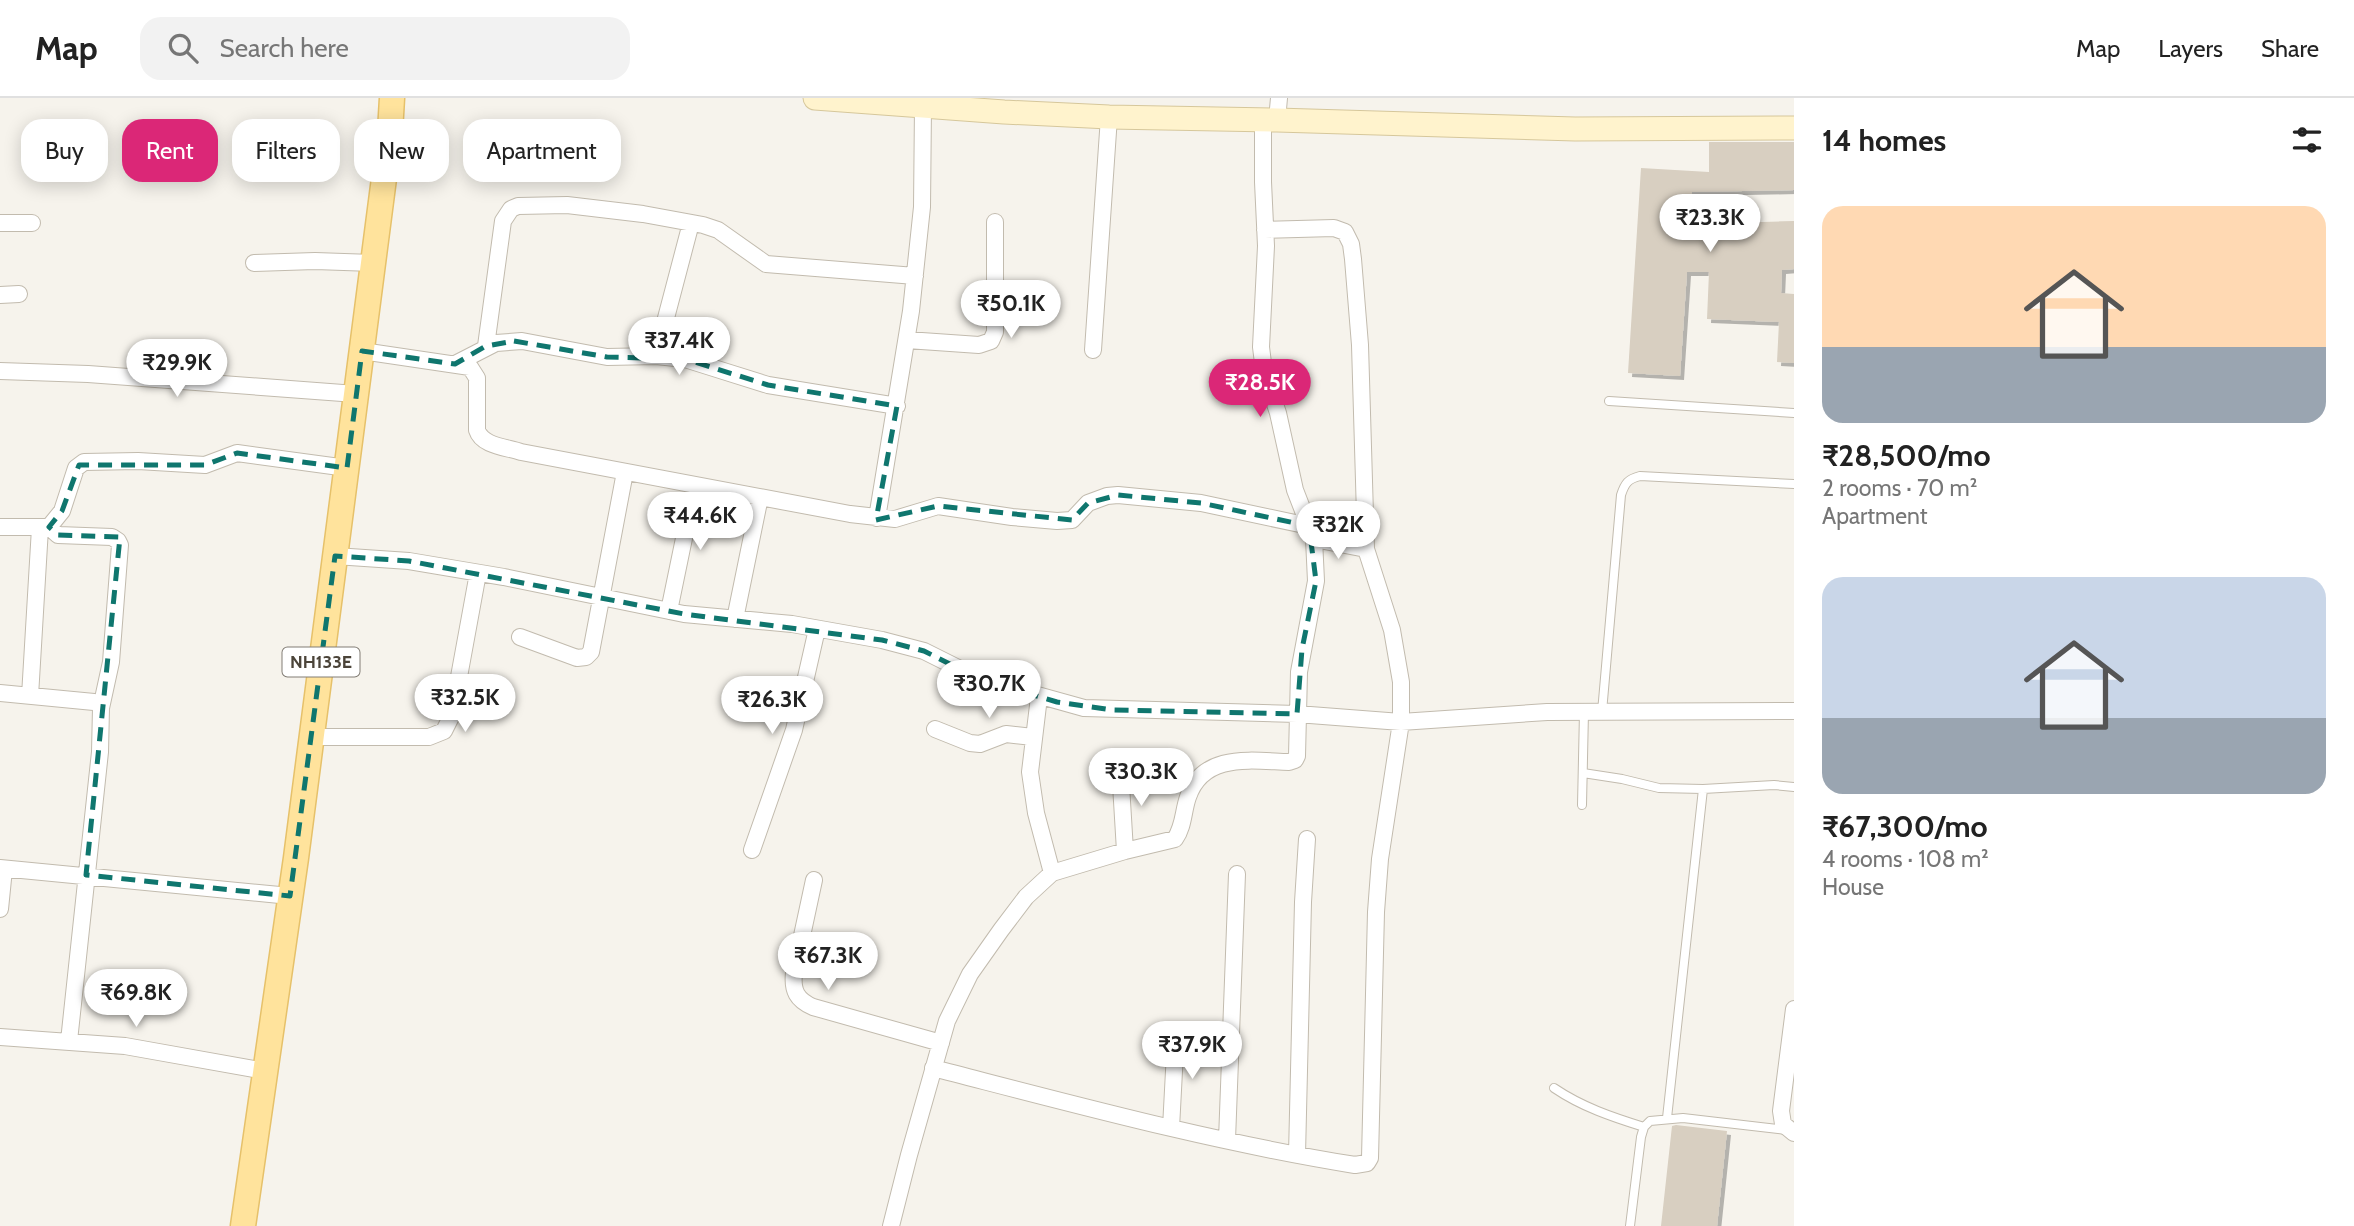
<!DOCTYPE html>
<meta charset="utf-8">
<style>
body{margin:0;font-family:Cabin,sans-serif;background:#f2f2f2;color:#222;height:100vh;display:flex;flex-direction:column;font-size:26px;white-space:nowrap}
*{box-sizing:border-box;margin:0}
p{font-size:23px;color:#767676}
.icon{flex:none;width:38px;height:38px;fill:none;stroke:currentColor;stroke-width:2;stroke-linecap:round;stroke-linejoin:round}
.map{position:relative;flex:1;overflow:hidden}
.side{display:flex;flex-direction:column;background:#fff;width:560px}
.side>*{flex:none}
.top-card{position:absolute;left:21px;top:21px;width:665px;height:63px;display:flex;gap:14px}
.price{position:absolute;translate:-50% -60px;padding:0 16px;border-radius:24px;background:#fff;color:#222;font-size:23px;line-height:46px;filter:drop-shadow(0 2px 4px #0008)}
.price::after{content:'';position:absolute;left:50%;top:42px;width:21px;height:16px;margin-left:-10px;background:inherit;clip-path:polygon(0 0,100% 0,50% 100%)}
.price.on{background:#db2777;color:#fff}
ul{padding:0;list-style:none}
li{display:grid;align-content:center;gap:14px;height:371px;padding:0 28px}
li span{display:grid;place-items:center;height:217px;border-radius:21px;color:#555}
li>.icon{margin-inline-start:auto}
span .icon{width:126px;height:126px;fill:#fffc;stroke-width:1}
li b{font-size:30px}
h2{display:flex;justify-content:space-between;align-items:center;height:84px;padding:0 28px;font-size:30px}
.chip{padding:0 24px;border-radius:21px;background:#fff;box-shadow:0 4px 18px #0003;font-size:24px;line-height:63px}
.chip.on{background:#db2777;color:#fff}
header{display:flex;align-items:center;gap:42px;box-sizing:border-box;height:98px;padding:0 35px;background:#fff;border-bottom:2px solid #e0e0e0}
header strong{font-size:33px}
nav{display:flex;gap:38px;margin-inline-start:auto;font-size:24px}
.search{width:490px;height:63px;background:#f2f2f2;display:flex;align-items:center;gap:18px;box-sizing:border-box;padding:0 24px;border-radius:21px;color:#767676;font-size:26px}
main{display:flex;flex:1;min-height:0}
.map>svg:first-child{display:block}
.building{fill:#d8cfc1;filter:url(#shadow)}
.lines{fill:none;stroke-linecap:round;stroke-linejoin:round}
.lane-casing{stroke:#c2bbae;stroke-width:10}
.street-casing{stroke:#c2bbae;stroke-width:18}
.secondary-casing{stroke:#d6c79b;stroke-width:25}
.primary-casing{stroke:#e6c16a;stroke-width:27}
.lane{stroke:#fff;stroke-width:8}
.street{stroke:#fff;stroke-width:16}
.secondary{stroke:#fff3cd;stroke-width:23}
.primary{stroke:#ffe39c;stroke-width:24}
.marked{fill:none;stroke:#0f766e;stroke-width:5;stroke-dasharray:14 9;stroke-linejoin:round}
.labels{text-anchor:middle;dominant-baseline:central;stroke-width:7;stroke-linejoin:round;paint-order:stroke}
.shield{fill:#fff;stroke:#817c74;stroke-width:2}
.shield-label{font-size:18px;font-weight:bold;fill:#4b4439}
</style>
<header>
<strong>Map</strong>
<div class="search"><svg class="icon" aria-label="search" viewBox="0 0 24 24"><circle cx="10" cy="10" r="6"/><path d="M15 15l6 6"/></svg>Search here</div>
<nav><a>Map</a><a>Layers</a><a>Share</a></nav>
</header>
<main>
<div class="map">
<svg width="1794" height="1128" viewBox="0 0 1794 1128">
<defs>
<filter id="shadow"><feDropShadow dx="4" dy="4" stdDeviation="0" flood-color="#0004"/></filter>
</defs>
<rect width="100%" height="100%" fill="#f6f3ec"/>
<!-- building -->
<path class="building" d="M1709,44h85v48l-102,2 -2,32 104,-3v48l-12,1 -1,23 13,1v69l-17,-1 2,-40 -72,-3 2,-47h-22l-7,104 -52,-3 13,-205 68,4z
M1676,1027l51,6 -10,95h-56l11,-100z"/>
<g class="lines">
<!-- lane casing -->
<g class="lane-casing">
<path id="lane" d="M1609,303l185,12
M1602,614l19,-217c4,-12 7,-16 19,-19l154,8
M1583,675l39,6 37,9 44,1 71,-4 20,2
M1582,707l2,-93
M1554,990c28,19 58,29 90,39
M1667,1020l36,-329
M1630,1128l11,-89 3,-10 6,-6 33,-3 103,12"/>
</g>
<!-- street casing -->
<g class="street-casing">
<path id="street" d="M1277,22l2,-22
M0,125h32
M254,165l61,-2 58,2
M0,197l19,-1
M907,242l72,5 12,-4 4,-9v-110
M486,248l17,-125 8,-12 7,-3 49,-1 76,9 60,11 15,5 48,34 149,12
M1093,252l16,-233
M362,253l108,16 7,11v52c5,16 29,17 44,22l329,62 45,5 43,-13 74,11 45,4 15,-1 16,-17 19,-7 11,-1 83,8 108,23
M656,258l35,-133
M455,266l41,-21 26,-2 85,16 49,-1 29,3 83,26 129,21
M0,273l88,3 268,20
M877,420l34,-207 11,-104 1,-101 2,-8
M0,429h49l13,-16 14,-43 8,-6 54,-1 67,4 32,-12 110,15
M49,429l9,8 54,2 6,4 2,4 -9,117 -10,46
M1314,441l52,10
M335,458l74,5 95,16 180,37 108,10 90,16 42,11 56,28 104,29 213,6 104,8 146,-10 247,-1
M669,513l26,-126
M735,521l25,-122
M520,539l57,21 9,-1 5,-5 34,-180
M0,595l94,9 4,1 3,5 -1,44 -31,289
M30,598l10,-168
M1039,599l-9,75 6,41 16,60
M935,631l35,14 10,1 26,-10 27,3
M312,639h117l15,-6 8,-16 26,-142
M1120,670l5,83
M752,752l42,-120 23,-101
M0,770l290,28
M814,782l-20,93c-2,18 3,27 19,34l128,36
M0,811l4,-40
M1794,911l-13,102 2,13 11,9
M0,939l125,9 140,25
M933,970c140,36 279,74 422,97l12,-2 3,-5 6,-246 4,-53 21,-137v-40l-9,-52 -26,-81 -6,-204 -7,-86 -2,-15 -6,-12 -11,-4 -69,2
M1171,1030l5,-95
M1227,1042l10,-266
M1297,1057l6,-253 4,-63
M891,1128l18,-71 38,-134 23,-47 31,-44 25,-33 26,-24 73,-22 50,-12c9,-13 8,-28 13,-42 15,-45 64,-36 101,-35l6,-2 2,-4 2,-84 17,-91 -2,-42 -19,-49 -17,-77 -14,-42 -3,-24 5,-101 -3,-64v-61"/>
</g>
<!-- secondary casing -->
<g class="secondary-casing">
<path id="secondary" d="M815,0l189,14 105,5 168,3 298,9 219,-1"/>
</g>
<!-- primary casing -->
<g class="primary-casing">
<path id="primary" d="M243,1128l53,-368 94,-726 2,-34"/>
</g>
<!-- lane -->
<use href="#lane" class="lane"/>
<!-- street -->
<use href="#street" class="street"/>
<!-- secondary -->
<use href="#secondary" class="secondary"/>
<!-- primary -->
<use href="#primary" class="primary"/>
</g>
<!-- marked area -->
<path class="marked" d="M514,243l93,16 78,2 83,26 129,21 -21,114 62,-14 134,14 16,-17 30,-8 83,8 108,23 7,55 -14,68 -5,65 -184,-4 -56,-8 -77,-23 -56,-28 -42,-11 -198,-26 -275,-53 -74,-5 -45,340 -204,-21 34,-338 -62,-2 -9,-8 13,-16 17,-46h126l32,-12 110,15 15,-117 93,13 31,-18z"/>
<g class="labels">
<!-- shield labels -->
<rect class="shield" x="282.5" y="549.5" width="77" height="29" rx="5"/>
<g class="shield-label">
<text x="321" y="564">NH133E</text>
</g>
</g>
</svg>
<b class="price" style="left:1710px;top:156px">₹23.3K</b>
<b class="price" style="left:1011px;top:242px">₹50.1K</b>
<b class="price" style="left:679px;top:279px">₹37.4K</b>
<b class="price" style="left:177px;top:301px">₹29.9K</b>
<b class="price on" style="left:1260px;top:321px">₹28.5K</b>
<b class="price" style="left:700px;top:454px">₹44.6K</b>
<b class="price" style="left:1338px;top:463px">₹32K</b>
<b class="price" style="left:989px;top:622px">₹30.7K</b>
<b class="price" style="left:465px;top:636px">₹32.5K</b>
<b class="price" style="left:772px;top:638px">₹26.3K</b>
<b class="price" style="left:1141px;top:710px">₹30.3K</b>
<b class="price" style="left:828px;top:894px">₹67.3K</b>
<b class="price" style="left:136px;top:931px">₹69.8K</b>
<b class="price" style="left:1192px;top:983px">₹37.9K</b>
<div class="top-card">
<a class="chip">Buy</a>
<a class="chip on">Rent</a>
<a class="chip">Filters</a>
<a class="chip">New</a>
<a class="chip">Apartment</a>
</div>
</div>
<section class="side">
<h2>14 homes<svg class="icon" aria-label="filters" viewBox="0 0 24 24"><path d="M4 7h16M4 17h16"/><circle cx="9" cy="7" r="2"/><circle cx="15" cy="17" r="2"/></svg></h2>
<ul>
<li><span style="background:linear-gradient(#ffd9b3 65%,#9aa5b1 0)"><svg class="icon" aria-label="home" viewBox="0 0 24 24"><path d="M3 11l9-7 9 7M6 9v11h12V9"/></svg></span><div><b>₹28,500/mo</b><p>2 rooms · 70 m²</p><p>Apartment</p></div></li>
<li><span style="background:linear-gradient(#c9d6e8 65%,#9aa5b1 0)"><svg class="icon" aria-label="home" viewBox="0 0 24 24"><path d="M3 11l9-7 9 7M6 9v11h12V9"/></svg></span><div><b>₹67,300/mo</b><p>4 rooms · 108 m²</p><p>House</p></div></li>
</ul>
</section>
</main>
